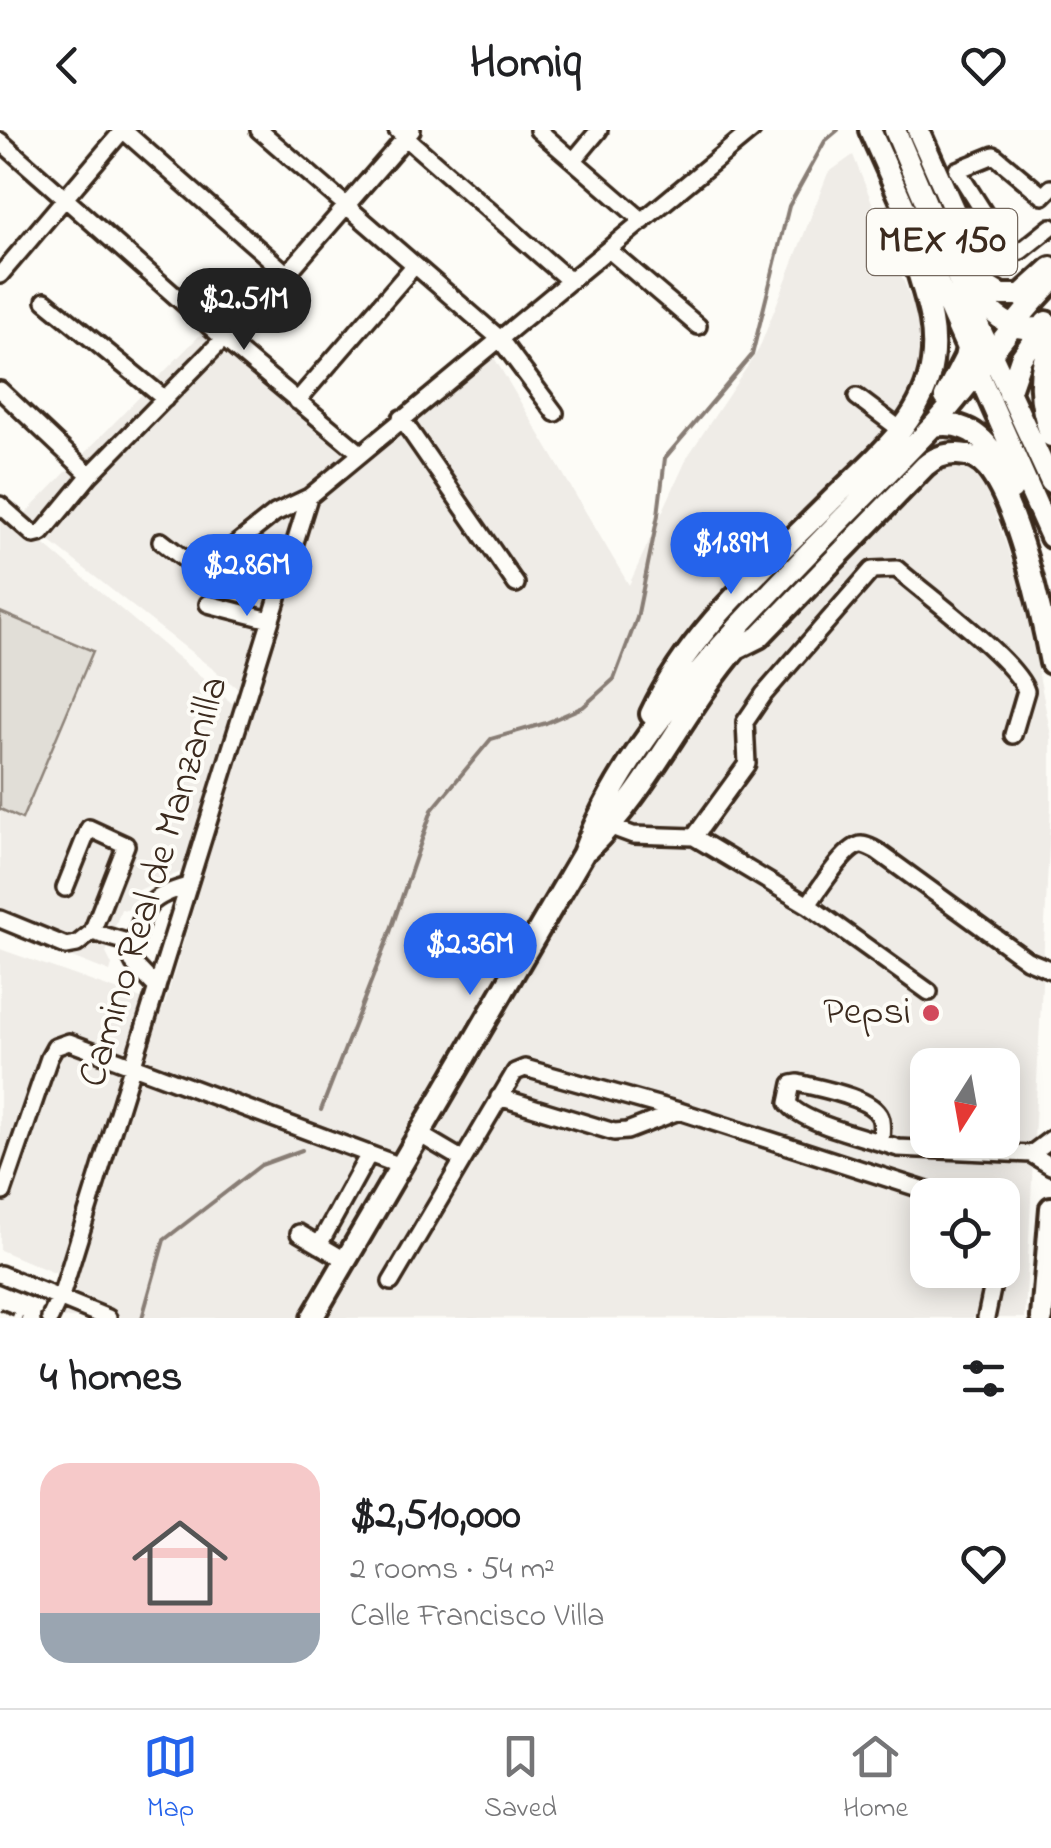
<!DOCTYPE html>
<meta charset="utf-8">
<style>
body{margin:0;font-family:"Indie Flower",sans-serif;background:#f2f2f2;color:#202124;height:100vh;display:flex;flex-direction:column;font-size:38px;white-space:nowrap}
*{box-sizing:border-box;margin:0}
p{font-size:32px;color:#757577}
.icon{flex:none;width:55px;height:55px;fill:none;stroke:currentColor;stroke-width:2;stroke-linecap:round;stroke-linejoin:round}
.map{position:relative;height:1188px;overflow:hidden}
.side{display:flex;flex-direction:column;background:#fff;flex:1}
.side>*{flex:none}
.needle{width:65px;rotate:191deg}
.fabs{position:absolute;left:910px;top:918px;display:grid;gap:20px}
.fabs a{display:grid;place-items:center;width:110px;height:110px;border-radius:20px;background:#fff;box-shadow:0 5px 25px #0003;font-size:50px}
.price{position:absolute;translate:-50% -85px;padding:0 22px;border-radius:35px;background:#2563eb;color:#fff;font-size:32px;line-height:65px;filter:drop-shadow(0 2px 5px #0008)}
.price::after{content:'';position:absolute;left:50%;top:60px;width:30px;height:22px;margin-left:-15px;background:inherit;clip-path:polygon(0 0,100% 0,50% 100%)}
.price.on{background:#222;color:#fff}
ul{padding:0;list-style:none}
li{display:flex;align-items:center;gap:30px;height:250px;padding:0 40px}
li span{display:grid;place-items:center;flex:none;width:280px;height:200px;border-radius:30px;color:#555}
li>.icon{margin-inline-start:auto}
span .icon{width:120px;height:120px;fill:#fffc;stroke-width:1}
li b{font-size:42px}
h2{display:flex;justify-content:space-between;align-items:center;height:120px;padding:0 40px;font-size:42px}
header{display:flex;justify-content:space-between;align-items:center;height:130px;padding:0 40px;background:#fff;font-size:45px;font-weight:800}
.tab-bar{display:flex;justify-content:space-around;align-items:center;height:140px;border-top:2px solid #e0e0e0;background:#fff;font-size:28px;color:#757577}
.tab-bar a{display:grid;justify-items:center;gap:5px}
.tab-bar .on{color:#2563eb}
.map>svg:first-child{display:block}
.built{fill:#efece7;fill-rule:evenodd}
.green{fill:#e1ded7;stroke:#8e847a;stroke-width:2.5}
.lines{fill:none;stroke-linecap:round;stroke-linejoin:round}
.stream{stroke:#887d74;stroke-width:4}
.minor-casing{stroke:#3b2a1e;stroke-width:22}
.major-casing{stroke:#3b2a1e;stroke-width:28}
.minor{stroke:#fdfcf7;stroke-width:15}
.major{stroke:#fdfcf7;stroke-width:20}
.rail{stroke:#3b2a1e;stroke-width:4;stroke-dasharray:15 8;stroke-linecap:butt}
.poi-dot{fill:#d1495b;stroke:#fdfcf7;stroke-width:4}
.labels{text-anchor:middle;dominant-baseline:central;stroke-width:8;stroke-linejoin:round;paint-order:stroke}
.shield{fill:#fdfcf7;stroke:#75695f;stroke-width:2.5}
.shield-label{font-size:38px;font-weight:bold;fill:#3b2a1e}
.street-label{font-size:40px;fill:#3b2a1e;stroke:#fdfcf7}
.poi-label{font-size:40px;fill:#3b2a1e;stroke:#fdfcf7;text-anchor:end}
</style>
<header><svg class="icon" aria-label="back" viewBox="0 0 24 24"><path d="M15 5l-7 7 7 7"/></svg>Homiq<svg class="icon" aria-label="heart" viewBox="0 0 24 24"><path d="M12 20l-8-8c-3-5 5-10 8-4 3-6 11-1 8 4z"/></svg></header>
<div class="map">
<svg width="1051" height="1188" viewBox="0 0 1051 1188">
<rect width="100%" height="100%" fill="#fdfcf7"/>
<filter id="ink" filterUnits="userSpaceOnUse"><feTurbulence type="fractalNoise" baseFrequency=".01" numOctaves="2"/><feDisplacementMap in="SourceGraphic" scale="20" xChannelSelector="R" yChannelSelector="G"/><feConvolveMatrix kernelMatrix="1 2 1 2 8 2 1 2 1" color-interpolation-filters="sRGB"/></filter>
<g filter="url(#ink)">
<!-- built -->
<path class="built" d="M853,25l129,321 41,117 28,143v70l-26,512h-967l19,-40 -25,-6 -52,-22v-301l164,58 91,-305 -230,-180 -2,-6 179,-183 154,128 136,-107 137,231 59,-129 71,-107 69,-176zM928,935h74v75h-74zM928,1065h74v75h-74z
M0,377l240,203 -57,161 -44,19v12l-12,8 -6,-1 -15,44 6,12 -2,7 -110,-43z"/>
<!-- green -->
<path class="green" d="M0,482l93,39 -71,168 -22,-10z"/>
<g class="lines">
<!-- stream -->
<path class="stream" d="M321,980l67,-172 44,-128 59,-71 55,-16 37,-16 31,-28 23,-61 21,-103 7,-57 87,-103 37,-149 36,-65 13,-11
M142,1188l22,-78 97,-75 41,-15"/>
<!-- minor casing -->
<g class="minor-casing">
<path id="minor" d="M123,0l164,144
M259,0l240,208 56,75
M397,0l173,151
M538,0l105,91
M0,11l225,199 134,112
M574,30l25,-30
M1051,58l-8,8 -49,-41 -37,15 50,79 7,4 7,-2 30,-24
M609,120l89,76
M0,145l123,-145
M45,171l120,98
M0,260l90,85
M857,267l44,33
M297,271l117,-135
M401,288l115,166
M0,375l34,30 8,-2 48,-58 197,-201 125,-144
M161,411l40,31 74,-59 34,-16
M208,474l62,16
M603,694l30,11 61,2 114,68 121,87
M694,707l53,-73 -2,-42 19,-28 108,-124 25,-1c28,25 119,91 129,122l-13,44
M65,758l24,-60 37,17 -34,87
M808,775c9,-13 39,-61 54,-60 3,0 12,4 15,6l150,109 24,10
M0,789l66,27 11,-2 15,-12 42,12
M157,858l-23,-24 -4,-8c15,-45 10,-57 58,-70
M499,967l115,35 13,-1 52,-20
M419,1004l44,26 52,-88 10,-4 154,43 261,84
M881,1012c0,-7 2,-18 -1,-25 -8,-20 -63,-29 -82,-34l-6,1 -4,19c14,21 85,36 110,45l133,6 20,12
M1031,1024l20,-15
M3,1062l46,-134 6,-11 14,-5 332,124
M299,1103l46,27
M319,1115l50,-91
M0,1144l108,44
M391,1152l72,-122
M50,1188l13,-28 246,-793 443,-367
M986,1188l10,-48"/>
</g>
<!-- major casing -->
<g class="major-casing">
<path id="major" d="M870,0l181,407
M895,0l79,186 77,166
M918,0l70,157 13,8h20l30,-27
M971,153c17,31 43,55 80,42
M1051,210c-15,33 -12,63 0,96
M1009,263l12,-35 25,-36
M945,267l20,-39 9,-42
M933,296c44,-8 66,28 79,64
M735,519l24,-12 166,-171c18,-16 47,-17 63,3 30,37 54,146 63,194
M651,584c38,-82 112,-145 175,-208 41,-42 98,-82 106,-144 8,-56 -25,-95 -24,-148
M588,719c62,-60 96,-141 152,-205
M312,1188l271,-464c29,-79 82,-144 137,-207 67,-75 140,-145 210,-218 44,-46 76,-101 121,-146
M1042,1188l9,-110"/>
</g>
<!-- minor -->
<use href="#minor" class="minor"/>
<!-- major -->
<use href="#major" class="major"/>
<!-- rail -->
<path class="rail" d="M0,1179l22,9"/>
</g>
</g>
<!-- markers -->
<circle class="poi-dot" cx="931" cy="883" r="10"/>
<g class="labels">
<!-- shield labels -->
<rect class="shield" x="867" y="79" width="150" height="66" rx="8"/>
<g class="shield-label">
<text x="942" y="112">MEX 150</text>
</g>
<!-- street labels -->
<g class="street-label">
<text transform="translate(155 752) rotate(-73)">Camino Real de Manzanilla</text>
</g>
<!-- poi labels -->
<g class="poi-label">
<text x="911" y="883">Pepsi</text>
</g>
</g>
</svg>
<div class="fabs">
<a><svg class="needle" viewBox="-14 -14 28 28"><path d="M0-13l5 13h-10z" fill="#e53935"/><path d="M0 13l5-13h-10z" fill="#757577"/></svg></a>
<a><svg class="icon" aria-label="locate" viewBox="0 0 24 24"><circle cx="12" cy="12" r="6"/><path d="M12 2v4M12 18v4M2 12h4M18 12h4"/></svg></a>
</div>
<b class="price on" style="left:244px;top:223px">$2.51M</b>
<b class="price" style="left:731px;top:467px">$1.89M</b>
<b class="price" style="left:247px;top:489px">$2.86M</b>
<b class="price" style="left:470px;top:868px">$2.36M</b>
</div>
<section class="side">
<h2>4 homes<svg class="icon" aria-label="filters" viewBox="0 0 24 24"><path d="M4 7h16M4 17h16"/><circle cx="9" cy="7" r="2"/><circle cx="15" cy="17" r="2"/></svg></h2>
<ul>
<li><span style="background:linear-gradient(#f6c9c9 75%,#9aa5b1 0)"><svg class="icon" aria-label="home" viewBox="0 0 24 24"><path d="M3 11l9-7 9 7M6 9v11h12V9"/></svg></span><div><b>$2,510,000</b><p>2 rooms · 54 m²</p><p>Calle Francisco Villa</p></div><svg class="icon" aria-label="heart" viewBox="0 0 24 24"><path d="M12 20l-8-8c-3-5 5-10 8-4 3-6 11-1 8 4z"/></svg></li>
</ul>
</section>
<nav class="tab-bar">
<a class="on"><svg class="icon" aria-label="map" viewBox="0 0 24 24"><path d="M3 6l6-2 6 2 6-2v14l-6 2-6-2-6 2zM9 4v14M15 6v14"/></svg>Map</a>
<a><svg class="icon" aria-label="saved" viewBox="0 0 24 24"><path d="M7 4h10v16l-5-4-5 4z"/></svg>Saved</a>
<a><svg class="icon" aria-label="home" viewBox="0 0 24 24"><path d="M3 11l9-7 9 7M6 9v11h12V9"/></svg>Home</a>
</nav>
